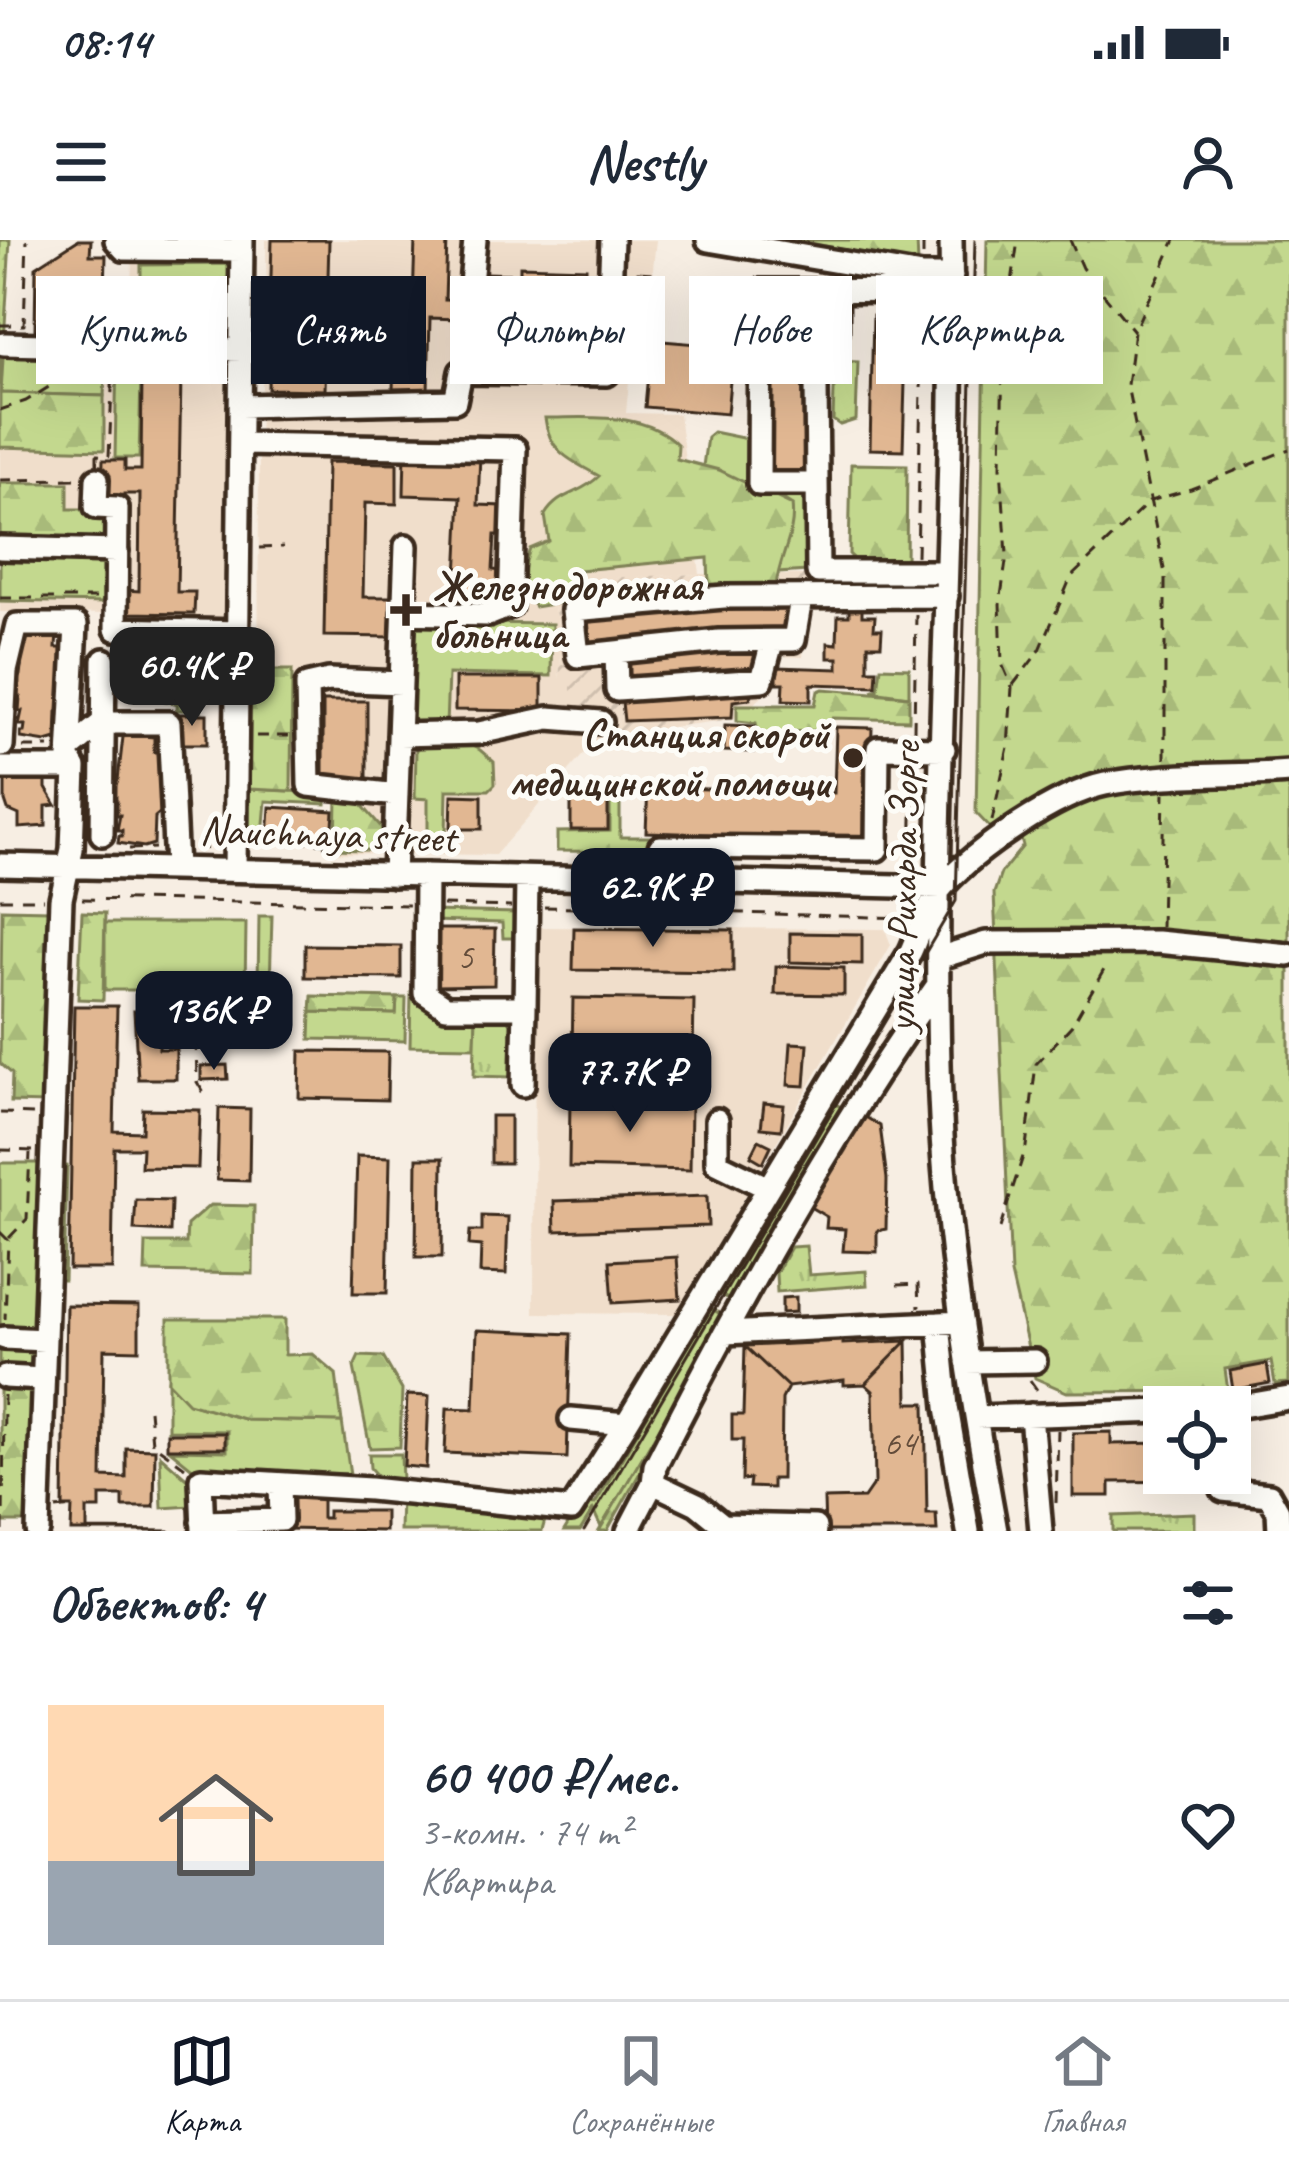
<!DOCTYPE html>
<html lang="ru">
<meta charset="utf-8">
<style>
body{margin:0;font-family:Caveat,sans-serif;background:#f2f2f3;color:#1f2937;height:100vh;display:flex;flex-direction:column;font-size:45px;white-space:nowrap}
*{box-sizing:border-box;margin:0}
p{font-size:39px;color:#747a83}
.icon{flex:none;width:66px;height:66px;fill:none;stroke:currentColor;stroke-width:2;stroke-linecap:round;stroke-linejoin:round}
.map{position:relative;height:1291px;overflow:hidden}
.drawer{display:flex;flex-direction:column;background:#fff;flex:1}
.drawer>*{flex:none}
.hud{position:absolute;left:36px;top:36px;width:1218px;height:108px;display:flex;gap:24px}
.buttons{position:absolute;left:1143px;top:1146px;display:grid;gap:24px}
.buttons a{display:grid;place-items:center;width:108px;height:108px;border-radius:0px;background:#fff;box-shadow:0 12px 48px #0002;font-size:60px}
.price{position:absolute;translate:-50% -102px;padding:0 27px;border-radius:24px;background:#111827;color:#fff;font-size:39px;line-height:78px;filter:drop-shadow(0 3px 6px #0008)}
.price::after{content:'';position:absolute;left:50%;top:72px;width:36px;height:27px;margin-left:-18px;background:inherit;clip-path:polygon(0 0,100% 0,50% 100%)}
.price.current{background:#222;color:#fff}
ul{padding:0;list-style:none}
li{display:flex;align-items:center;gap:36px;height:300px;padding:0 48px}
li+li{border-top:3px solid #e0e1e3}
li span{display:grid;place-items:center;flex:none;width:336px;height:240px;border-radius:0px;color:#555}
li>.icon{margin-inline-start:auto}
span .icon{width:144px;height:144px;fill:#fffc;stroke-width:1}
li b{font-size:51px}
h2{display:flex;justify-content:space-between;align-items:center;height:144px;padding:0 48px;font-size:51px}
.tag{padding:0 42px;border-radius:0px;background:#fff;box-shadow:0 12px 48px #0002;font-size:42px;line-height:108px}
.tag.current{background:#111827;color:#fff}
.status{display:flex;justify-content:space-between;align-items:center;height:84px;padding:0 60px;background:#fff;direction:ltr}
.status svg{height:33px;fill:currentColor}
header{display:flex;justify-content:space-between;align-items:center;height:156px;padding:0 48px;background:#fff;font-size:54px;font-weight:700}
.dock{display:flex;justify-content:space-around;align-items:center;height:168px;border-top:3px solid #e0e1e3;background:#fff;font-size:33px;color:#747a83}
.dock a{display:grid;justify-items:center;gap:6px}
.dock .current{color:#111827}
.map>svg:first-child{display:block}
.built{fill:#f0decb}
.industrial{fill:url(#industrial-furrows)}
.green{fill:#c3d88e;stroke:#7f8156;stroke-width:3}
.forest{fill:url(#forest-firs);stroke:#7f8156;stroke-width:3}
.park{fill:url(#park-tufts);stroke:#7f8156;stroke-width:3}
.building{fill:#e1b792;stroke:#3b2a1e;stroke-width:3}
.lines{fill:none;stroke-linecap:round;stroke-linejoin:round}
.minor-casing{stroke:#3b2a1e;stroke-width:30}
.path{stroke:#3b2a1e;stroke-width:3;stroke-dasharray:12 9;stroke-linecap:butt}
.minor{stroke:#fdfcf7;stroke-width:21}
.tram{stroke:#3b2a1e;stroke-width:3}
.poi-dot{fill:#3b2a1e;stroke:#fdfcf7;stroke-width:4.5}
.labels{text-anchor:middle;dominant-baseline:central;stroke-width:10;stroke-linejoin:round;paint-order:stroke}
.number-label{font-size:36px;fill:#644d3b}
.poi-label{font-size:42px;font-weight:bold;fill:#3b2a1e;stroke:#fdfcf7;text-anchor:start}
.street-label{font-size:42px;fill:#3b2a1e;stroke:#fdfcf7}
</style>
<div class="status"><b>08:14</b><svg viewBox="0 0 49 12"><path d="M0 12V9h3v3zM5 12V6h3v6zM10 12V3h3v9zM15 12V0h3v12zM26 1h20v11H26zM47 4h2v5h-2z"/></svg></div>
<header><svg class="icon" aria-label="menu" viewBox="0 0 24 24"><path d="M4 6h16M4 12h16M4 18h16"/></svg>Nestly<svg class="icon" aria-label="person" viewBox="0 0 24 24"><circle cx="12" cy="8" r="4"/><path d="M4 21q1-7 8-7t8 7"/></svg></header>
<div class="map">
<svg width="1289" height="1291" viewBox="0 0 1289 1291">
<defs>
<pattern id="industrial-furrows" width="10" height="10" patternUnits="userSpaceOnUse" patternTransform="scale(3)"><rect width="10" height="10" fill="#f0decb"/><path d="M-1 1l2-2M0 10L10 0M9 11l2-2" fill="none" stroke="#cfbfae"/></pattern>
<pattern id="forest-firs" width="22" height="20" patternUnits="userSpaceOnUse" patternTransform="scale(3)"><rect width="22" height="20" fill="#c3d88e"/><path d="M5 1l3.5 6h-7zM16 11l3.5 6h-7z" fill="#a8ba7a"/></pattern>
<pattern id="park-tufts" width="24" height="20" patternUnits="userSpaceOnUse" patternTransform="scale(3)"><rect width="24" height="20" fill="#c3d88e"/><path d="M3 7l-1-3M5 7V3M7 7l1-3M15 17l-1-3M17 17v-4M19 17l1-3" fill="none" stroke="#a8ba7a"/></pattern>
</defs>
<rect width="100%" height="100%" fill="#f7eee3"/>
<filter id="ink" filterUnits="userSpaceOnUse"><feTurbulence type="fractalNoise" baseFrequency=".00833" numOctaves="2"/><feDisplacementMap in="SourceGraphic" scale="24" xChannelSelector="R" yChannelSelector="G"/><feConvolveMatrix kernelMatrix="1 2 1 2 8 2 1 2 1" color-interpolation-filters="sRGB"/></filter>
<g filter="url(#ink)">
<!-- built -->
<path class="built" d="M266,0h390l-7,66h-13l-10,107 53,1 21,160 -153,7 15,59 -3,38 12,1 48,36 -1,19 -30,15 -93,106 -163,-2 6,-55 -80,-3 1,-363 8,-115z
M132,16l107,2 -9,399 -5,6 -47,-1v-31l-70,-1v-16l-108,-2v-278l130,3z
M535,687l350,2 6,16 -214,369 -143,-1z"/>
<!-- industrial -->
<path class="industrial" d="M700,334l111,1 -8,82 -34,-1 -8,42 -28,21 -115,15 1,-19 -48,-4v-31l-12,-1 3,-39 -15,-60z"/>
<!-- green -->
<path class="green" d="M230,24v53l-89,1v-53z
M2,112l104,3 -2,41 -104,-3z
M117,113h5v23l19,1 -2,81h-24z
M835,121l23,1 -2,58 -16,5 -7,-5z
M713,192l39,8 1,48 -50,-22 4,-29z
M777,255l29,1 1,75 -30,2 15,-68z
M0,320l106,2v41l-106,-2z
M410,382l142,2 -1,52 -103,-2 -2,52h-25l-13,-12z
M881,427l28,1v28l-37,-5 6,-2z
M129,442l49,1v21l-49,-11z
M453,497l27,13 14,12 1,22 -6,6h-42l-1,44h-18v-35l-13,-1 1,-50 4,-8z
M249,549l78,4 -1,11 -60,-3 -3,34 -14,-5z
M430,671l88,2 -1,25h-14l-1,-15 -72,-2z
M105,683h141l-1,67h-140z
M411,753l19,12 4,10 42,2 -1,30 -65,-1z
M397,758h9l-1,43 -95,-2 1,-27 85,2z
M834,863l12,7 -113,192 -12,-7z
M711,1068l15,10 -125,209 -8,-17 -13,21h-16l17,-28 14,1z
M952,1095l27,171 -5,3 -18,-108z
M168,1142l21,21 58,17 95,2 8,52 -154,-3 -26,-21 57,1v-20l-59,-1z
M369,1214h32l1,27 -22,-2 -10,-11z
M160,1215l32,28v23l-30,2z
M401,1256l147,13 -6,22h-142z"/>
<!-- forest -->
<path class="forest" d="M0,0h10l-9,153 103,3v54l-104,-3z
M796,0h121l1,25z
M987,0h302v1143l-14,1 -4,-23 -46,8 3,22 -161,1 -32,-14 -24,-104 -17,-381 7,-20 22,-27 -6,-20 -22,7 -19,-20z
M545,178c44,0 100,-7 133,27l-1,14 42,11 73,35c4,29 -13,52 -16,81l-12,4 -55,-2 -1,-30 -128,12 -8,31 -37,6c-16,-18 -13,-36 -5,-58l19,-8 -4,-26c15,-24 36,-20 54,-39 -27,-15 -50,-23 -54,-58z
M851,224l56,1 -1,99h-46l-11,-10z
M0,243h68v26h47l-1,37 -114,-1z
M250,430h42l-1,121 -42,-2z
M178,443h23v27h-24z
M823,449l86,7v24l-76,-2 -11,12 -59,4 -5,-2 -2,-9 -19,-2v-16h78l3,-14z
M610,543h10v54h30v15l-93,-1v-19l53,-1z
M337,556h17l37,42v13l-55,-2z
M2,669l48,1 -4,193 -35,-1 1,-28 -12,-11z
M82,672l23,1 -2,87 -25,-1z
M259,676h13l-2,71h-12z
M312,756l85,2 -1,16 -85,-2z
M267,765v29l-64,1v-29z
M0,923h40l-11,359h-29z
M56,925l11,1 -3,114h-11z
M210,965l44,1 -1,68 -108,-2 1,-29h40l1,-18z
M168,1079h117v36l28,-1 23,20 6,48 -95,-2 -59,-17 -20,-21z
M709,1103l1,6 -103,182h-8z
M359,1116l24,1 19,33 -2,57 -30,1 -16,-81z"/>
<!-- park -->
<path class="park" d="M476,777l30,1 7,7 -2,52 -37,-1z
M806,1006l3,29 57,-4 1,14 -90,7 -1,-19 15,-26z
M1194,1273v18h-81v-15z"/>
<!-- building -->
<path class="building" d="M78,0h13l-1,15h16l-2,76 -69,-1 1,-63z
M272,0h57l-4,150 -57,-1z
M415,0h32l-2,60 40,1v-28l35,1v-8l66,2 -2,85 -98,-3 1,-30 -57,-2 -2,73 -35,-1 3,-89 17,1z
M638,32l13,1 -2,27 -13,-2z
M833,65l17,1v28l-17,-1z
M873,75h34l-4,135 -33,-1z
M768,78h44l-1,154h-18v8h-27z
M651,100l82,7 -6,67 -82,-7z
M123,114l76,1v21h-18l-4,216h18l-1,22 -70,-1 1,-23 14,1 1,-97h-16v6h-22l1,-40h22v10h16l1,-95h-20z
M405,210l75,4 -2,51 25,1 -2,29h-6l-2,35 8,1 -2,28 -43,-2 5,-100 -57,-2z
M327,222l70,1v41l-32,-1 -2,94h32l-1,40 -70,-1z
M795,364l-5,29 -200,15 -2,-32 124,-11z
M849,369h13v7h13l-1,13h8l-1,16h-13v25h9l-1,16 -65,-2v17l-28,-1 1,-17h-7v-16l61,2v-11h-10v-15l9,1 1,-28h11z
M25,392l32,1 -1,15h5l2,59 -6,5 -1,27 -10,3 -25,-4v-6h3l1,-7h-6l3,-14h-3l1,-14 -8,-4 8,-18z
M188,401h16v25h-16z
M768,406l-7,27 -139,11v-28z
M455,438h87v33l-87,-1z
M752,446l-2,13 -17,2 -1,16 -108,4 -3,-28z
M323,461h44v77l-44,1z
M178,474h29v30h-29z
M725,485l30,1 -1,26 -30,-1z
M836,487l36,1 -4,111 -222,-7 2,-45 186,6z
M132,495l22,2v15h4l3,14v25l5,1 -5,20 -6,5 -1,27 -10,3 -26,-4 1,-7h3v-6h-5l3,-15h-3v-14l-7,-3 8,-18 5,-43z
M5,536h41v12l10,17 -10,1v20l-27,2v-13l-11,-5 -3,-9z
M571,551h37v39h-37z
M452,555l30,1v33h-31z
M270,567l64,4 -2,30 -64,-3z
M574,688l159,2v42l-160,-2z
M434,689h61l-1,56 -58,1z
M790,693l72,1v30l-72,-2z
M305,705l96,1v32l-96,-1z
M776,726l68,2v27l-69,-1z
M573,758l121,2 -1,57 -121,-2z
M74,766h43l-3,125 28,1 1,-23 57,1 -2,58 -57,-1 1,-19h-28l-2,121h-43z
M134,771h57l-1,27h-31v11h17v30h-38z
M791,803l17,1 -3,42 -17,-1z
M300,811l88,1 -1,48 -88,-2z
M227,825l1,14 -27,1v-14z
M570,860l121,2 -1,68 -121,-3z
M764,863l20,2 -3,25 -20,-2z
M219,868l31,1 -1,72 -32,-1z
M491,876h19v47h-19z
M864,876l16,10 7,53 -1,50 -9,2v21l-34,-1 2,-22 -19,-1 1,-11 -17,-10z
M759,900l12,6 -8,17 -12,-7z
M357,916l33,1 -3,136h-34z
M417,918h26l-1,99h-26z
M707,956l1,30 -153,5 -1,-30z
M136,960l35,1 -1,31 -36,-2z
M482,976l26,1 -2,57 -26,-1 1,-27 -12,-1 1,-14h12z
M677,1017l3,42 -67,4 -3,-42z
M796,1057v15l-14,1v-15z
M66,1065l73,1v44l-35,-1 -2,128 24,1v-30l29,1 -1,58h-31v-11h-23v13h-13v21l83,1h-99l1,-24h-9z
M477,1090l94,4 -4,124 -122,-5 2,-45 27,1z
M815,1092h28v12l64,-3 -42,43 -21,1v-5l-56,7 -43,-41 70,-3z
M907,1101l1,62h17l2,111h9l1,17h-112l-1,-32 40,-1 11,-16 -2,-91 -8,-7z
M745,1106l43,41 -6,12 -1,80h-9v9l-23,-1 1,-8 -8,1 1,-40h-11v-25h11z
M1267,1124l3,19 -37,7 -3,-19z
M407,1155l22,1 -3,72 -22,-2z
M1111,1192v12l53,-1v30h28v8l-82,1v14h-37v-63z
M167,1193h58v15h-58z
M287,1252l35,1v25h6v-7h57v20l-99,-2z"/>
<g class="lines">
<!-- minor casing -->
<g class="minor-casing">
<path id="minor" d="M116,0l8,9 118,1
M708,0l214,36h30
M951,0c5,286 -21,572 -11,857 6,146 30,291 56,434
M815,51l3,281h128
M470,55l5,-55
M4,104l237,6
M240,166l215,-5 6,-29 146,2 5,-134
M240,204l275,5 -5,157 -22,9 -85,-2
M97,239l-1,28 21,1 -1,121 122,3
M817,244h-58l1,-193 192,-1
M0,308l117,3
M801,359l-7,41 -75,1 -141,15 -5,-46 151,-13 223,-1
M616,412l1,38 145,-10 10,-38
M399,495l80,-2 70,-15 52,4
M2,506l4,-75 11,-46h59l-7,133 6,10 -3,81 -11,50 -23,632
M71,508l31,-25h67l7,145
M1,528h74
M397,555l-88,-10 -2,-100 22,-5 72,3
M102,594l2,-174
M0,625l941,22
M235,630l7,-630
M394,635l12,-329
M426,635l-1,118 21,14h79l2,-128
M660,641v-34l217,2 1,-101 66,1
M938,718l48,-15 171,-1 132,13
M523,845l2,-78
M717,880v43l51,25
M939,1083l8,84 21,124
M725,1093l236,-11
M4,1098l40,2
M967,1122l68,-1
M5,1137l38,2
M1230,1168l59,-10
M1031,1175l10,116
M976,1177l188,-6
M571,1179l55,5 285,-473c9,-20 17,-49 32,-65 33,-37 114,-92 162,-102 59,-11 124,-7 184,-12
M1223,1233v17l46,5 9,16 1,20
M653,1243l44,21 26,21 92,2v4
M202,1282l79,-2 -1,-36
M203,1291l-2,-52 169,10 201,21 55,-86
M628,1291l25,-48 2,-17c84,-165 175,-328 282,-480"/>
</g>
<!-- path -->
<path class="path" d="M1070,0l12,28 52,63
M923,16v-16
M0,85h24l3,-85
M121,91l2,-62
M0,170l26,-9 57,-35
M97,224v-9l12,1 4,-90
M0,240l77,-1
M259,308l24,-1
M917,316l6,-248
M0,358h100
M1013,445l27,-35 31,-73 79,-76 41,-12 98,-40
M914,490l2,-116
M256,496h33
M23,507h26
M1165,519v-185l-38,-189 7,-54 41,-91
M992,581l16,-74 4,-60 -10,-23 -2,-61 7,-48 -6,-88 2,-121 15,-106
M254,598l71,6 -1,9
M195,608l20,1
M129,609l26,-1
M911,628l2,-98
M0,659h43
M82,659l327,6
M442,665l69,2
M544,667l362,11
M1161,687l3,-134
M195,758l2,84 10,16
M0,873l35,1
M0,910l34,1
M1000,988l26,-81 10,-83 36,-39 36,-62
M0,992l8,8 -3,79
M9,998l18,-19 3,-66
M897,1045l21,-1 1,24
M1030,1140l12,17
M149,1170l3,33 33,24
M1056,1263l2,-73
M56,1269l16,-2
M3,1291l1,-136"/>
<!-- minor -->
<use href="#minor" class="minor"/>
<!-- tram -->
<path class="tram" d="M584,1291l372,-630 19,-661"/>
</g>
</g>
<!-- markers -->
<g class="poi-dot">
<path d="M400 352h12v12h12v12h-12v12h-12v-12h-12v-12h12z"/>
<circle cx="853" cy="518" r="12"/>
</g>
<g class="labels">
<!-- number labels -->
<g class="number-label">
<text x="465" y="717">5</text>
<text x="900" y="1203">64</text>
</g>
<!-- poi labels -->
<g class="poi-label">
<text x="433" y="346">Железнодорожная<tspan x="433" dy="48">больница</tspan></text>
<text x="829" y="494" text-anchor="end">Станция скорой<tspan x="829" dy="48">медицинской помощи</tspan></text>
</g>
<!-- street labels -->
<g class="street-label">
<text transform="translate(328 594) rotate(2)">Nauchnaya street</text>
<text transform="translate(903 647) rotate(-89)">улица Рихарда Зорге</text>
</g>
</g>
</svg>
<div class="buttons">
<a><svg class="icon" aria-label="locate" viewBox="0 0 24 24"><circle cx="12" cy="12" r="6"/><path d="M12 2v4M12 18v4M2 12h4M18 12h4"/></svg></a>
</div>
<b class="price current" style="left:192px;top:489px">60.4K ₽</b>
<b class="price" style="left:653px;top:710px">62.9K ₽</b>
<b class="price" style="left:214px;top:833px">136K ₽</b>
<b class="price" style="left:630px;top:895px">77.7K ₽</b>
<div class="hud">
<a class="tag">Купить</a>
<a class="tag current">Снять</a>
<a class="tag">Фильтры</a>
<a class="tag">Новое</a>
<a class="tag">Квартира</a>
</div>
</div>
<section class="drawer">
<h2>Объектов: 4<svg class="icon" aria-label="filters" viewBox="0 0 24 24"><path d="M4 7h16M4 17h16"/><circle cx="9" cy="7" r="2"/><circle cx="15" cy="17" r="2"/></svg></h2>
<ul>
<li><span style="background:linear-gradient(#ffd9b3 65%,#9aa5b1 0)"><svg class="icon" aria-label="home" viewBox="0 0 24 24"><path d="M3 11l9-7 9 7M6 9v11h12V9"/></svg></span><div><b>60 400 ₽/мес.</b><p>3-комн. · 74 m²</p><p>Квартира</p></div><svg class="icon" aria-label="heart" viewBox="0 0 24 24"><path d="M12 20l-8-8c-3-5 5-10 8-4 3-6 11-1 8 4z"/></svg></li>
</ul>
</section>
<nav class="dock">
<a class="current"><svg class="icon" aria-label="map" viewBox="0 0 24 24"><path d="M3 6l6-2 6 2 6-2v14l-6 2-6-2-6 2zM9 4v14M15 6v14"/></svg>Карта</a>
<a><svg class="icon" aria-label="saved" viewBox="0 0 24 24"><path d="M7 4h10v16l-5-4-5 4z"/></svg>Сохранённые</a>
<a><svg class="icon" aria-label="home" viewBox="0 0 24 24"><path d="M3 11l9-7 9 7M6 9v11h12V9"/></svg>Главная</a>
</nav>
